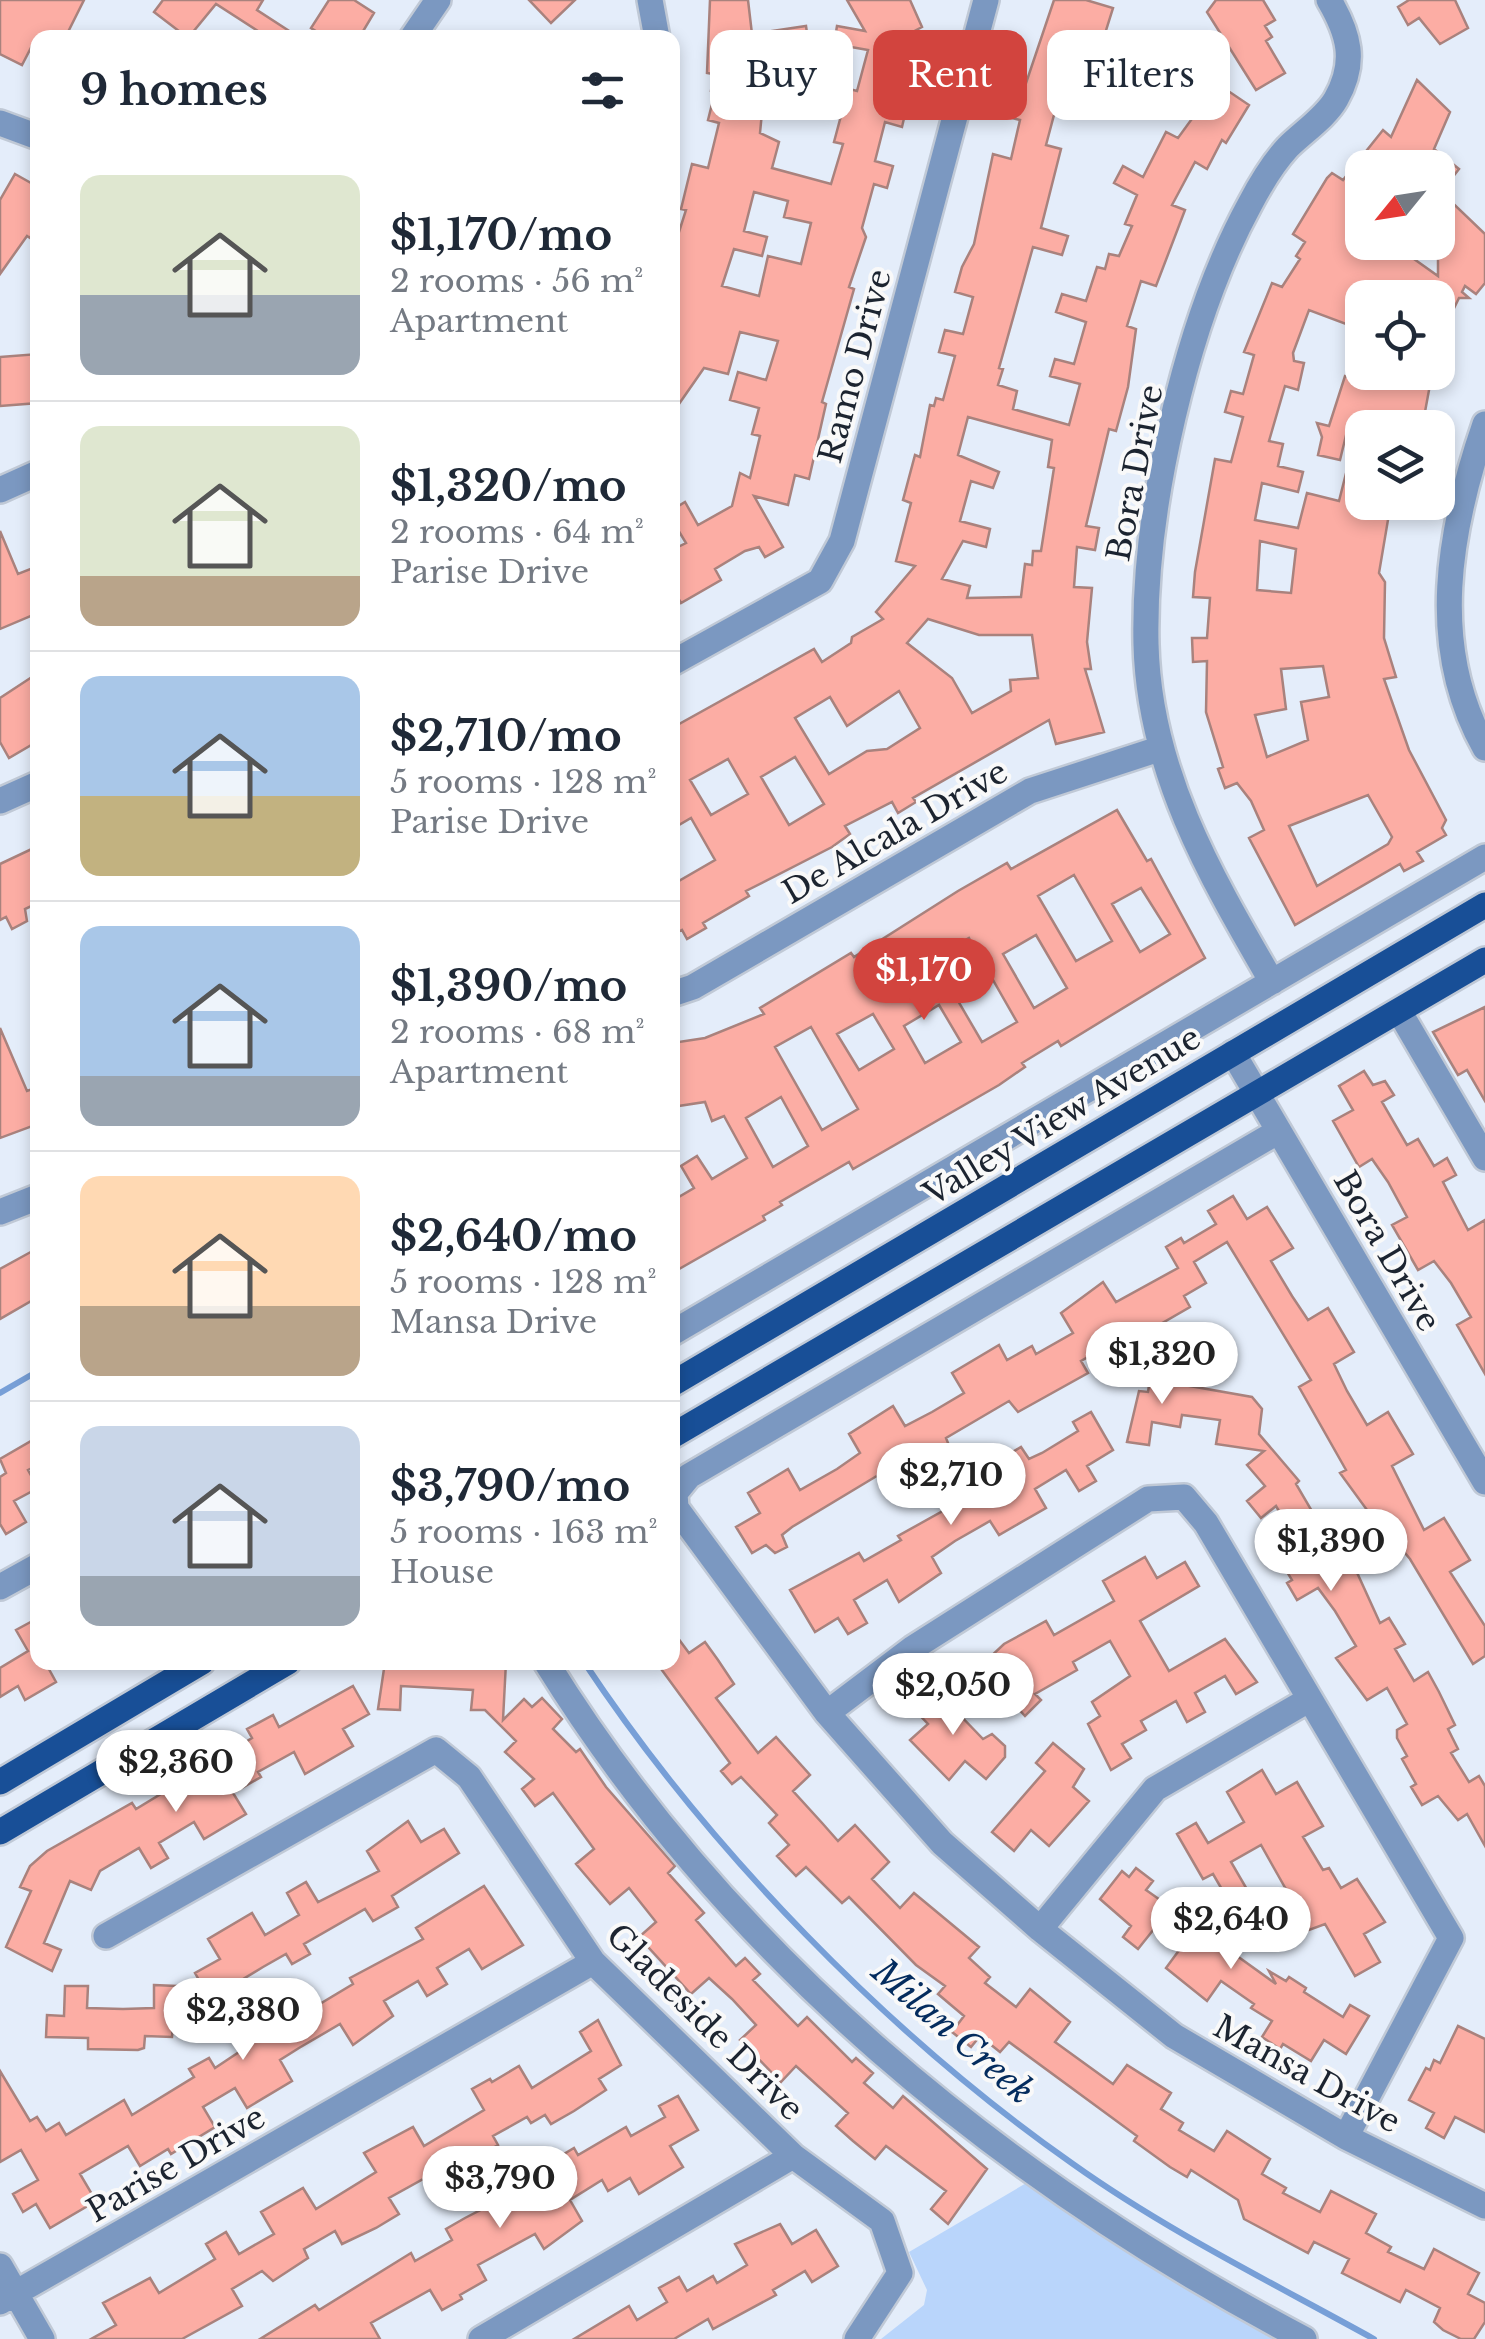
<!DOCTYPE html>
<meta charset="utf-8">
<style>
body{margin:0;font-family:"Libre Baskerville",serif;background:#f6f6f7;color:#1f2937;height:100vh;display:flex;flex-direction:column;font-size:38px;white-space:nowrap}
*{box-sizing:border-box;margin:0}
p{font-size:32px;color:#747a83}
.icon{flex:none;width:55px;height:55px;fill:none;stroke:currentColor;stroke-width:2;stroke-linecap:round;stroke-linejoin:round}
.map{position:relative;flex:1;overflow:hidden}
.drawer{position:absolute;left:30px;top:30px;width:650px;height:1640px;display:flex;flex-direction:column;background:#fff;border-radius:20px;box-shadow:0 5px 15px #0003}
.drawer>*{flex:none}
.top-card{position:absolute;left:710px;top:30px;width:625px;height:90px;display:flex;gap:20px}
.needle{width:65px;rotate:240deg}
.tools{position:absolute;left:1345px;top:150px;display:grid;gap:20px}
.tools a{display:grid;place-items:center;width:110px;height:110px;border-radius:20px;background:#fff;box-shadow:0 5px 15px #0003;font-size:50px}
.price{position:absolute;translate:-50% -85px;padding:0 22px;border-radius:35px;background:#fff;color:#222;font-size:32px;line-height:65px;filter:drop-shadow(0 2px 5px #0008)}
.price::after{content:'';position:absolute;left:50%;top:60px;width:30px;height:22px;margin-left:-15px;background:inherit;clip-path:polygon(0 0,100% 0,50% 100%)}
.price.active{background:#d2443e;color:#fff}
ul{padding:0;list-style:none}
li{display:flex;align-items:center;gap:30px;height:250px;padding:0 50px}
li+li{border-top:2px solid #e0e1e3}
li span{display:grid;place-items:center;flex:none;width:280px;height:200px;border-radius:20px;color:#555}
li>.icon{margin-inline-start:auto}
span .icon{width:120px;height:120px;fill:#fffc;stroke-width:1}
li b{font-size:42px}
h2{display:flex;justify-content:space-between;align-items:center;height:120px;padding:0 50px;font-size:42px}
.chip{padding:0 35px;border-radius:20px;background:#fff;box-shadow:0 5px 15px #0003;font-size:35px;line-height:90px}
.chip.active{background:#d2443e;color:#fff}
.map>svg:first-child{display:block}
.green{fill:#b9d5fb}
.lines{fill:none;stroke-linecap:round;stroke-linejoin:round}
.stream{stroke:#779fd7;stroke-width:6}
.building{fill:#fcada4;stroke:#a9827d;stroke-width:2.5;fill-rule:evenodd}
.minor-casing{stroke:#c0c9d6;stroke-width:30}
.major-casing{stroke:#c0c9d6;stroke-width:30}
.minor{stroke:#7b98c1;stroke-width:25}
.major{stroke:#184f97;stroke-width:25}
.labels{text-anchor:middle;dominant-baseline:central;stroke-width:8;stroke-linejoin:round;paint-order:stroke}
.street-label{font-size:32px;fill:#1c2430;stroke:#f9f9f9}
.water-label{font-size:35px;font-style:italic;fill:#042c5e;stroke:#f9f9f9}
</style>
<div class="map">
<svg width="1485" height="2339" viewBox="0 0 1485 2339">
<rect width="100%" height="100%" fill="#e4edfa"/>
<!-- green -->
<path class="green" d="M1028,2182l258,157h-405l43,-34 3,-15 -18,-38z"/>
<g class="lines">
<!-- stream -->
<path class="stream" d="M0,1393l38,-22
M584,1662c124,187 305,373 489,502 94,67 200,119 301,175"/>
</g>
<!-- building -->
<path class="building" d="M0,0h84l-19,38h-29l-14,27 -22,-11z
M163,0h100l-6,10 43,28h-47l5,-7 -42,-27 -28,34 -34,-26z
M329,0h25l20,13 -15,25h-32l-16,-10z
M529,0h46l-24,23z
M710,0h38l4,34 54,-8 3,21 -33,4 -2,21 -8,-1 -6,62 19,9 -7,26 59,16 12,-40 -9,-2 8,-30 -7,-1 7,-24 15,4 11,-41 -34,-6 3,-18 28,5 -18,-31h63l12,27 -36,19 33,8 -17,73 -17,-5 -10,39 18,5 -6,22 -13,-4 -12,44 4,9 -17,50 5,2 -32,113 4,2 -17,75 -14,-4 -7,30 -34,-9 29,51 -18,10 -6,-10 -14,4 -30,18 6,11 -40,23 -9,-15v-38l14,-7 -14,-23v-10l13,-8 13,23 34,-19 8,-33 10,5 10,-42 -8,-2 7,-26 -29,-8 8,-28 28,8 12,-39 -38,-9 -12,42 -24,-6 -32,46v-160l14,-44 -5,-1 11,-45 16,4 11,-45 -11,-3 7,-28 -4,-1 2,-17 -6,-1zM754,192l34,9 -4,16 27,6 -10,41 -33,-8 -9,40 -37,-10 12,-37 28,7 5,-19 -23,-6z
M1054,0h32l27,8 -15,48 31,9 -9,17 -37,-10 -8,18 -14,3 -3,7 -12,45 15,4 -20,79 27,8 -6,19 -29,-8 -34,121 4,1 -5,16 19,6 -4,18 56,16 11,-41 -30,-8 5,-17 19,5 12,-42 -30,-10 6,-18 24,7 11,-34 8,2 4,-15 10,2 13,-30 -7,-2 12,-29 -23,-12 9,-17 20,11 23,-45 12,6 16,-22 -9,-15 18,-27 46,31 -23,38 -4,-3 -15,29 -12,-7 -23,43 13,5 -29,76 -15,-5 -14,45 9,3 -8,58 -12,44 -7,-2 -23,97 13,2 -4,22 -18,-3 -3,40 18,1 -5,54 4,27h-6l19,63 -48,12 -7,-24 -136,78 3,4 -18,11 -6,-11 -47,24 5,8 -18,13 -86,44 3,5 -46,27 3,5 -19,11 -5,-9 -10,5v-50l43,-25 -24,-42 -19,11v-101l142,-79 8,13 29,-19 1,-6 31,-18 -7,-7 39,-46 -19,-5 15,-58 -8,-3 12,-45 5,2 10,-52 4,1 2,-8 7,2 12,-44 -16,-4 6,-22 18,4 10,-37 -18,-5 7,-25 12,-23 19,-90 18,5 9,-39 -17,-4 5,-21 13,3zM968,417l84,23 -4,27 6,1 -13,83h-8l-1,14 -7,-1 -4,33 -54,1 3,-12 -28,-7 21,-38 23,6 4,-18 -30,-8 11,-40 22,7 6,-16 -41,-17zM928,619l51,16h53l6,43 -28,2 1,11 -39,22 -20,-35 -45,-35zM899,691l21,37 -33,21 -20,2 -38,23 -34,-56 35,-21 17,29zM795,757l29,47 -35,21 -28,-48zM728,759l20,35 -37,21 -21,-35z
M1216,0h47l12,20 -10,6 7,11 -6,4 19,32 -29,17 -49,-78z
M1409,0h46l13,28 -28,16 -21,-26 -11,7 -10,-18z
M1187,38l18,14 -19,23 -17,-14z
M1417,80l33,32 -16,37 25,20 -18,23 44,42v49l-9,11 -11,-8 -3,6 7,6h-10l-21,43v-43h-76v32l-53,-20 -16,43 1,8 10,2 -6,27 -13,-4 -16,55 14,3 -5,22 25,6 -5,20 -36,-9 -7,37 43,8 9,-35 32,8 17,-67h6v68h29l-12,71 6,9 -1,56 12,39 -12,2 25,71 37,70 -4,8 4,7 -29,17 6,9 -19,10 -4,-7 -105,61 -46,-87 15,-8 -13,-29 -14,-18 -12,5 -7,-19 5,-2 -17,-55 1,-51 -14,1 -1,-24h15l3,-40 -17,-1 2,-25 20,-113 16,3 12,-45 -18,-5 6,-21 12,3 11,-39 -10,-3 28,-69 10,4 18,-28 -4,-3 9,-14 -12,-8 34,-56 5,-5 11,7 40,-50 8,7zM1362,168h76v108l-48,-34h-28zM1260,541l36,8 -5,44 -34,-3zM1323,666l6,31 -28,5 7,38 -41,17 -12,-42 31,-6 -5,-40zM1368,795l24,42 -4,7 -71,42 -28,-60z
M15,174l23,13v34l-8,17 -3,-2 -27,38v-74z
M38,354v49l-38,3v-49z
M1378,372l54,2 -10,54 -73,-5 -9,37 -22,-5 4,-18 -5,-14 12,3 16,-50 30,10z
M0,531l18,43 20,-8v47l-38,16z
M38,673v68l-29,17 -9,-16v-44z
M1117,810l30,51 4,-2 54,99 -144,88 -3,-5 -36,22 3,4 -26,18 -146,84 -4,-7 -69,40 2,3 -19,11 2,4 -93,53v-72l22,-13 -13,-22 16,-10 15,23 35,-21 -23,-42 -12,5 -7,-19 -33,5v-64l33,-5 59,-24 -4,-6 91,-55 3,4 104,-66 49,-28 4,6zM1074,875l38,66 -36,20 -38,-65zM1141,888l29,46 -30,18 -28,-48zM1036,935l31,53 -33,20 -31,-54zM969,938l48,84 -35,20 -49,-84zM939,1005l22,37 -36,21 -21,-37zM873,1014l21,35 -35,21 -22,-36zM811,1027l47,82 -36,21 -47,-83zM781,1097l27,49 -35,21 -27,-49z
M38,846v57l-13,6 2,12 -15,8 -6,-12 -6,3v-56z
M1485,1007v94l-18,-31 -9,5 -25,-43z
M0,1028l27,63 11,-4v37l-38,14z
M1364,1071l9,14 12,-4 9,14 -12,7 25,43 11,-6 16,27 13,-8 9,17 -13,7 25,48 17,-10v154l-28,-49 14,-8 -20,-34 -17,-22 -16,9 -26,-45 15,-8 -19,-35 -16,-23 -13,8 -26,-46 20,-11 -14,-24z
M1233,1196l14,23 20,-12 26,41 -22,13 21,35 16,24 20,-12 26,44 -20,12 13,27 20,34 21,-13 25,42 -21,12 32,64 20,-12 26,42 -20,12 35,54v30l-12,8 -63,-105 -15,-18 -11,6 -12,-19 6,-3 -38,-52 6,-3 -47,-83 12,-7 -84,-138 -33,20 12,21 -22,13 6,11 -66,38 -4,-6 -39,22 7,12 -70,39 -9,-11 -63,37 2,5 -17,10 -5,-7 -36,22 -98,59 -10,8 5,12 -12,6 -9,-8 -14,8 -16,-26 24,-14 -12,-20 40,-24 12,21 37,-21 23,-16 -11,-19 44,-28 12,20 27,-14 32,-19 -12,-20 47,-28 8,15 25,-14 4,8 37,-21 -12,-20 42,-31 13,20 62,-34 -12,-21 15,-9 3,5 32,-19 -8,-13z
M38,1248v49l-38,22v-50z
M1150,1379l102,18 10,12 -3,25 40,47 -3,3 51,87 7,-5 26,57 9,-5 16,26 -10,5 19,32 14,-9 11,20 16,33 -7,4 10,20 -7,4 18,29 10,-6 6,10v60l-18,-32 -9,6 -20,-24 -16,9 -11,-18 5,-3 -14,-25 5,-3 -10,-18v-8l10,-6 -20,-36 -20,12 -31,-42 20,-12 -21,-35 -17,-23 -21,12 -10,-17 5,-3 -14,-23 20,-13 -22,-38 -15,12 -14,-17 18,-15 -18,-21 17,-14 -48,-7 4,-24 -38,-5 -2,12 -28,-5 -3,23 -22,-3 12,-51 9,1z
M1091,1412l22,38 -26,16 9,15 -17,10 -13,-21 -31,19 11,19 -47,27 -9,-14 -35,20 -23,16 9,16 -42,29 -12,-22 -33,20 13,23 -19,11 -10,-16 -23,14 -25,-42 69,-37 5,8 37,-21 -3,-4 50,-28 -8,-15 20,-11 8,14 34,-20 -8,-13 27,-16 8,12 13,-6 36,-22 -5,-9z
M38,1437v28l-10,5 10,18 -24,13 12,21 -20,12 -6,-10v-47l6,-4 -6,-14z
M1145,1557l12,21 28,-16 14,24 -59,35 29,50 56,-32 32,43 -21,12 -11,-18 -30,17 10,19 -18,10 -11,-21 -35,20 5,9 -24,14 9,14 -20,12 -23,-46 12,-8 -8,-14 38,-26 -20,-35 -37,21 4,8 -42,24 6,6 -16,16 -10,-11 -10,10 -20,-22 19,-17 -16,-17 16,-15 42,-23 8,14 60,-34 -11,-20z
M38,1618v44h7l11,20 -31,18 -7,-14 -18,11v-29l28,-17 -12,-21z
M672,1630l17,23 16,-11 13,18 16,24 -18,14 42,55 18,-16 34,38 -17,16 30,33 15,17 17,-16 34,37 -17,17 28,29 14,-15 65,54 -10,11 21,19 -5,6 31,24 14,-18 40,33 -15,20 58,42 14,-19 44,28 -10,16 22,14 -4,7 35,21 13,-20 43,28 -8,15 24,14 -3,5 37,19 11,-21 45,23 -10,19 25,14 -3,5 36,17 10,-20 45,24 -11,21 17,9v19l-11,17h-13l-18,-9 -9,-8 6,-14 -34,-18 -6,12 -58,-29 7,-14 -35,-17 -6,11 -64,-34 -6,-19 -47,-30 -4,7 -17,-10 -36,-26 3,-5 -128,-94 -9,10 -20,-16 -9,11 -19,-15 12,-16 -26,-22 7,-8 -29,-21 -67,-68 -7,6 -36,-36 -10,9 -19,-20 12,-11 -20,-22 8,-8 -36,-38 -9,7 -11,-13 9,-8 -74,-101h16z
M385,1662h121l-3,58 21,-21 8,8 10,-9 20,21 -9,10 23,23 4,-3 26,38 69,79 -7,7 36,40 -8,7 40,46 9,-8 15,16 -7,6 45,46 9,-9 45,45 4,-4 17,15 -9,10 29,25 10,-12 84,73 -39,55 -17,-15 15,-18 -60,-45 -11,13 -22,-18 -17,-15 12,-13 -52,-47 -15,16 -41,-42 16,-15 -24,-26 -23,-21 -18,16 -52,-57 17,-15 -27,-34 -19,16 -34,-40 18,-15 -41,-56 -18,13 -13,-17 12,-10 -29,-27 11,-11 -31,-31h-14l2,-20 -72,-4 -1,24 -22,-1z
M930,1684l53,55 9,-5 13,12v11l-19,22 -21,-18 -16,19 -39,-40 18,-16 -19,-20z
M353,1686l16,28 -26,15 10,17 -48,28 -11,-22 -36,20 3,5 -28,16 13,21 -42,25 -10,-17 -35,21 9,15 -17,10 -12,-20 -39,23 -9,19 -21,-9 -26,62 17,7 -9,21 -46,-24 25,-56 -11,-4 10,-21 17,-15 85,-48 4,6 48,-29 4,6 6,-1 35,-21 -5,-9 28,-17 -5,-9 26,-14 6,12z
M1053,1743l31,26 -11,18 16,14 -40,45 -18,-16 -17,21 -22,-19 53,-61 -9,-8z
M1262,1770l14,24 21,-12 26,44 -20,11 20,33 6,-2 12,20 16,-9 28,43 -21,12 16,28 -25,14 -30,-52 -16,6 -48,-85 -30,17 21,36 -14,19 -25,-43 -10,5 -26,-45 19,-11 12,20 36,-21 -17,-30z
M408,1821l13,21 23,-13 15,24 -67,43 6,11 -25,14 -8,-12 -61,35 6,10 -18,10 -6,-10 -23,13 -28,17 7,12 -20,11 -7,-11 -5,3 -15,-26 25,-14 -12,-20 44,-26 13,22 34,-20 -12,-22 19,-11 12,20 61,-31 -12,-20z
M1136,1868l17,13 -7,9 44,31 5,-7 29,22 -5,7 57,41 -7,-13 17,10 3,-4 17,11 -2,4 39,25 7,-12 19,11 -23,38 -22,-14 -13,21 -28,-17 -3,5 -18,-12 10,-16 -21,-13 3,-4 -33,-23 -14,20 -41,-33 14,-19 -26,-20 -16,20 -15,-12 8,-11 -31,-27 22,-28 7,6z
M484,1886l39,59 -41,24 -13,-20 -32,19 10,16 -20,12 -9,-15 -34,20 9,15 -40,29 -13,-21 -41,24 -19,12 12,21 -45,27 -12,-20 -32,19 12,20 -44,27 -3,-5 -28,17 -12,-20 -48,28 16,27 -46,27 -14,-24 -13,8 -10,-18 25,-14 -17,-30 -21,12v-91l30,50 7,-4 9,14 13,-8 7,12 58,-35 8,15 62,-38 -5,-8 20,-11 6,10 42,-28 -19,-2 73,-44 7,11 35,-21 -3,-6 73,-39 -7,-11z
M154,1985l22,1 -4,51 -27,-1 -1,12 -6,2 -50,-1v-11l-42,-1 1,-22 17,1 1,-30h23l-1,22 36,1 31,-1z
M598,2020l23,45 -22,14 7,11 -32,21 -23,13 -6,-9 -14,8 -4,-6 -34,19 5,9 -23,13 -3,-6 -83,46 10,16 -23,14 -34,16 -7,-13 -31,18 4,9 -35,23 -11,-10 -30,18 10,17 -60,33h-91l25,-14 -13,-22 47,-25 9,15 56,-34 -9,-15 20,-12 13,22 35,-20 -13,-22 42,-24 13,21 60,-37 -12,-19 49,-26 11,19 60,-36 -12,-21 18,-10 2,3 27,-16 13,22 59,-37 -11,-19z
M1458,2026l27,13v93l-30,-15 -11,21 -18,-10 8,-15 -25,-13 17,-32 4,2 4,-10 6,3z
M678,2096l20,34 -28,16 13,21 -44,27 -9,-16 -22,13 -6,-11 -32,20 12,21 -38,28 -9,-15 -57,31 8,15 -26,15 2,4 -20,11 -12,-20 -59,33 9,16h-120l55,-34 4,5 92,-57 4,8 37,-21 -6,-11 19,-11 37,-19 6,10 36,-21 -4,-5 20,-12 -6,-11 20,-12 4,7 48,-28 5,9 34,-19 -6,-11z
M780,2224l12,20 24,-14 22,36 -26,16 -7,-11 -32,19 3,5 -63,34 -5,-10 -34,20h-100l55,-33 8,14 30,-18 -8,-14 20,-11 8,14 26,-15 4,7 30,-18 -12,-21z"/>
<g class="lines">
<!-- minor casing -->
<g class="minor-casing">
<path id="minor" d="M650,0l7,38
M412,38l26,-38
M0,123l38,14
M1485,424c-36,105 -58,222 0,324
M0,490l38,-17
M672,663l148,-82 22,-40 144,-541
M0,801l38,-17
M1272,982c-62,-107 -123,-211 -126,-338 -3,-133 40,-323 104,-440 10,-19 24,-42 38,-57 15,-15 38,-30 48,-48 21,-37 13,-65 -7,-99
M672,994l21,-7 337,-196 129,-42
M1399,1011l86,147
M1233,1053l252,429
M1279,1131l-590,345 -14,17 1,15 151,205 115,130 98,86 134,107 172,101 139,69
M0,1212l38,-15
M672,1333l813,-476
M0,1587l38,-21
M546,1662c182,294 455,517 758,677
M827,1713l86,-65 235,-149 36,-2 22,26 245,415 -105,199
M1040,1929l115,-140 155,-90
M106,1936l330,-186 33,27 124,185 200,194 89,65 18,52 -43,66
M0,2266l42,73
M0,2302l593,-340
M481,2339l312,-183"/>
</g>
<!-- major casing -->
<g class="major-casing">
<path id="major" d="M672,1384l813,-479
M672,1436l813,-476
M0,1782l202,-120
M0,1832l288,-170"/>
</g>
<!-- minor -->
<use href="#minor" class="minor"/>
<!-- major -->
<use href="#major" class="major"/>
</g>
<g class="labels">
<!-- street labels -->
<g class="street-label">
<text transform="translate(855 366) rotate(-75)">Ramo Drive</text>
<text transform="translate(1135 473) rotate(-79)">Bora Drive</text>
<text transform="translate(895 832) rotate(-30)">De Alcala Drive</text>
<text transform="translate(1062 1116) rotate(-31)">Valley View Avenue</text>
<text transform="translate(1387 1251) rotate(60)">Bora Drive</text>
<text transform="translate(705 2022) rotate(45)">Gladeside Drive</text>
<text transform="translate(1307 2074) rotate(29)">Mansa Drive</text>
<text transform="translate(176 2164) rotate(-30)">Parise Drive</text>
</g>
<!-- water labels -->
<g class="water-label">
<text transform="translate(953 2031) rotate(41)">Milan Creek</text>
</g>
</g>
</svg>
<div class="tools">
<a><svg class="needle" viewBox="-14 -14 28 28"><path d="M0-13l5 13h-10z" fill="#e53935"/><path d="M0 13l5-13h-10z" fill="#747a83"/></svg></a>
<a><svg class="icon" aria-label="locate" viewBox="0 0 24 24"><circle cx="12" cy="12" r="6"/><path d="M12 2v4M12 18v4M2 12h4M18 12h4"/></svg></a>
<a><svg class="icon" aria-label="layers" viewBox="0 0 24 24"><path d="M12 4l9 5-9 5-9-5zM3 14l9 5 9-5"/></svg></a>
</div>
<b class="price active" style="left:924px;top:1023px">$1,170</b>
<b class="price" style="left:1162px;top:1407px">$1,320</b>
<b class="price" style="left:951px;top:1528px">$2,710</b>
<b class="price" style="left:1331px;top:1594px">$1,390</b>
<b class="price" style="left:953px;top:1738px">$2,050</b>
<b class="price" style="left:176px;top:1815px">$2,360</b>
<b class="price" style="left:1231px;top:1972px">$2,640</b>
<b class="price" style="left:243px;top:2063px">$2,380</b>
<b class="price" style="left:500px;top:2231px">$3,790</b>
<div class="top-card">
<a class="chip">Buy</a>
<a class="chip active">Rent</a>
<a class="chip">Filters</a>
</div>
<section class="drawer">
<h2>9 homes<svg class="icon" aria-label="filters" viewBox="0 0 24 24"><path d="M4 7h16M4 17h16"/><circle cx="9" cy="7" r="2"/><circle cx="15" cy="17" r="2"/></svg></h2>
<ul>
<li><span style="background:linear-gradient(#dfe7d0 60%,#9aa5b1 0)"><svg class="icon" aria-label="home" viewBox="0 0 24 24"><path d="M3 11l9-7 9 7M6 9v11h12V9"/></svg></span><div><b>$1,170/mo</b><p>2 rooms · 56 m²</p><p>Apartment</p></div></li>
<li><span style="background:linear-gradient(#dfe7d0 75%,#b9a48a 0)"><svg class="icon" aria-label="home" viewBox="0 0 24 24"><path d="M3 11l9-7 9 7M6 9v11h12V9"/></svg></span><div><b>$1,320/mo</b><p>2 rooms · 64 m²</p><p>Parise Drive</p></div></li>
<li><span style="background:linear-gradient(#a9c7e8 60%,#c2b280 0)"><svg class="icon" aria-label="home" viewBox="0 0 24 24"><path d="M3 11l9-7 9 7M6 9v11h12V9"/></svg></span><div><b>$2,710/mo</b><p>5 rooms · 128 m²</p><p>Parise Drive</p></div></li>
<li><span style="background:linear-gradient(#a9c7e8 75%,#9aa5b1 0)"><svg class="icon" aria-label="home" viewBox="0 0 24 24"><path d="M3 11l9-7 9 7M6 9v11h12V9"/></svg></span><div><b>$1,390/mo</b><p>2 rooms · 68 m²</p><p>Apartment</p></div></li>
<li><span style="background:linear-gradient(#ffd9b3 65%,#b9a48a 0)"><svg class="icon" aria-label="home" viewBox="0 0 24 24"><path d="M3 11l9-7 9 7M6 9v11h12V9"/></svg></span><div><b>$2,640/mo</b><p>5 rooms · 128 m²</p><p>Mansa Drive</p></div></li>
<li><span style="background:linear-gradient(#c9d6e8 75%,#9aa5b1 0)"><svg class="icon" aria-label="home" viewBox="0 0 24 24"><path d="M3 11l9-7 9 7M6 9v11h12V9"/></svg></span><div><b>$3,790/mo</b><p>5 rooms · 163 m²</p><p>House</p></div></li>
</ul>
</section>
</div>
